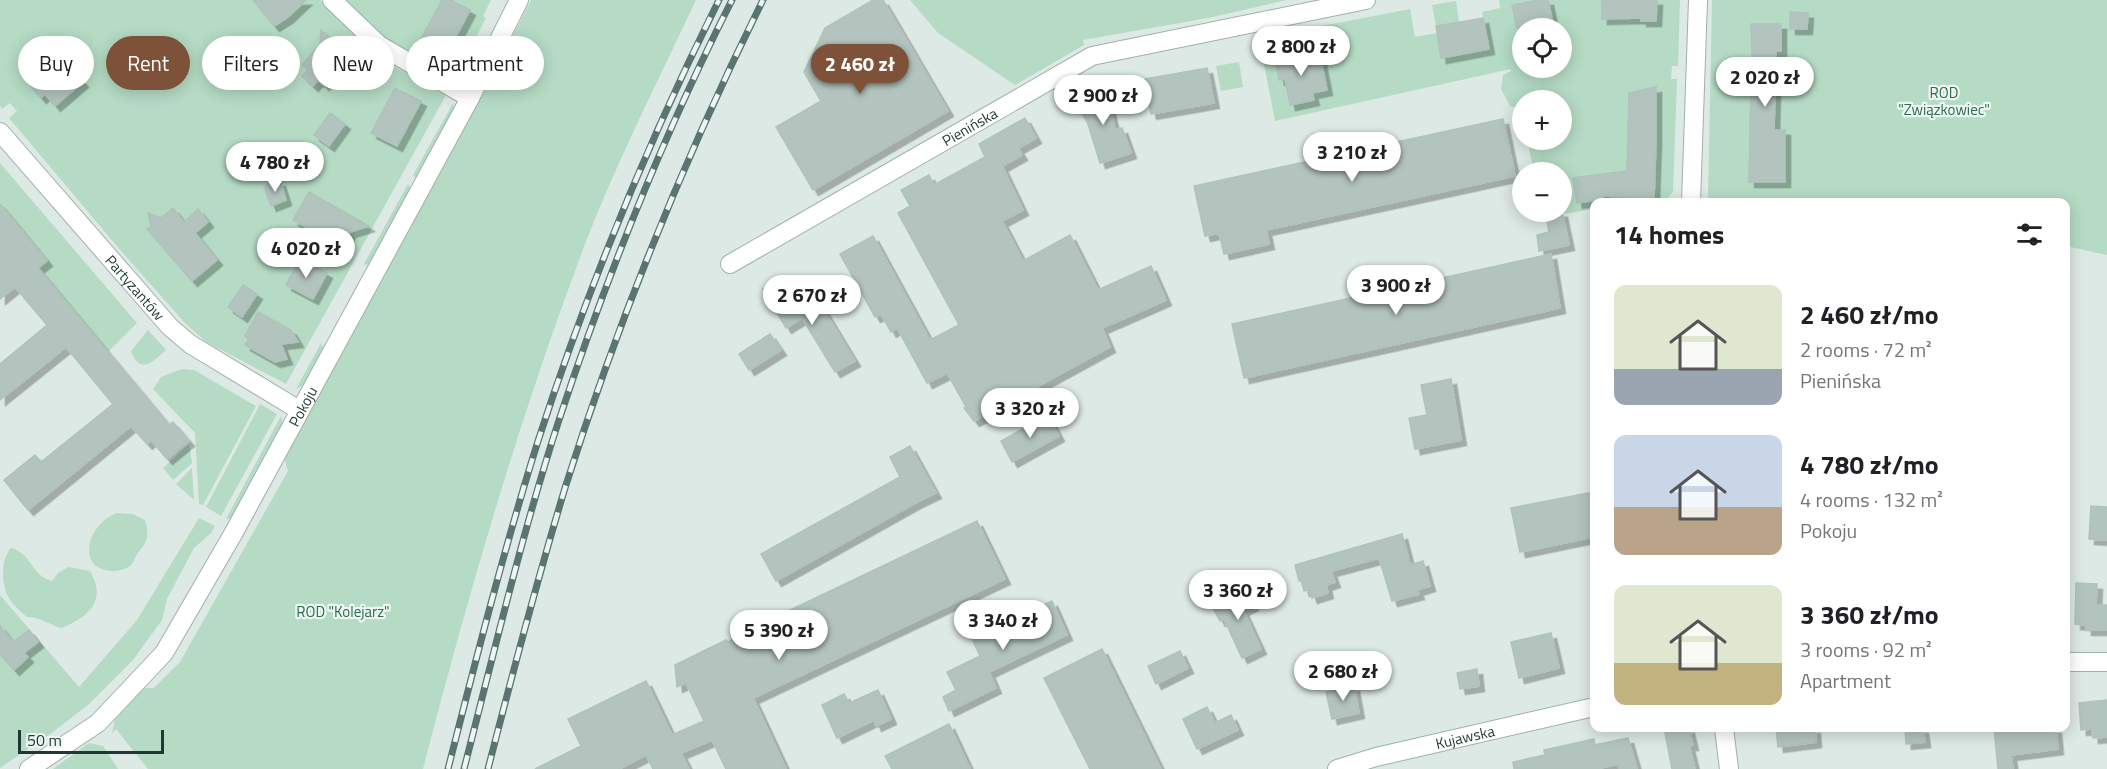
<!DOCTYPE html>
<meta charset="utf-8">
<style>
body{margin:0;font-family:"Titillium Web",sans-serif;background:#f2f2f2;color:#202124;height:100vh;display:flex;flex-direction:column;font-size:22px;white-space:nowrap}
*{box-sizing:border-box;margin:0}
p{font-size:20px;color:#757577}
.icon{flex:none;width:33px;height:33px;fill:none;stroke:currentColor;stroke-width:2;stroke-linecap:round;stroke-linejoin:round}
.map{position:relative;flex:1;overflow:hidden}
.sheet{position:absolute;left:1590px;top:198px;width:480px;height:534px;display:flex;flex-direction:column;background:#fff;border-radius:12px;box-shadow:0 3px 15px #0003}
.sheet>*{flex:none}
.hud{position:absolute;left:18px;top:36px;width:570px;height:54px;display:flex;gap:12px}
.fabs{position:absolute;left:1512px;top:18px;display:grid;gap:12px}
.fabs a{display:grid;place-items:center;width:60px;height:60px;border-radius:50%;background:#fff;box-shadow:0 3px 15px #0003;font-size:30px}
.scale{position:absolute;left:18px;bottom:15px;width:146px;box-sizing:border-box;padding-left:6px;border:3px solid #1f3835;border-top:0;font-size:16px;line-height:21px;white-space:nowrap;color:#1f3835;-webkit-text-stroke:4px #edf6f3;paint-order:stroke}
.price{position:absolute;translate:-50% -51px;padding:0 14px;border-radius:21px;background:#fff;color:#222;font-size:20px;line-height:39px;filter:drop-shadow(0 2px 3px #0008)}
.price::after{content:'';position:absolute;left:50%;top:36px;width:18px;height:14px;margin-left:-9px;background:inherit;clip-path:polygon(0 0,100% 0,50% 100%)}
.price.on{background:#7e5239;color:#fff}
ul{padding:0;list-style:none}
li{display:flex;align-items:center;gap:18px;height:150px;padding:0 24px}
li span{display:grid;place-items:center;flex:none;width:168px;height:120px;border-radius:12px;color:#555}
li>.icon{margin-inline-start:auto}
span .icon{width:72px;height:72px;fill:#fffc;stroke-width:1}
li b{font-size:26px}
h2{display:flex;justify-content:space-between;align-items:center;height:72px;padding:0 24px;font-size:26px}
.pill{padding:0 21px;border-radius:27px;background:#fff;box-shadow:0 3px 15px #0003;font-size:21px;line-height:54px}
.pill.on{background:#7e5239;color:#fff}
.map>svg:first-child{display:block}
.green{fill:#b5dbc4;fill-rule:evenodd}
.building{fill:#b3c4bf;stroke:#b0c2bd;stroke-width:1.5;filter:url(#shadow)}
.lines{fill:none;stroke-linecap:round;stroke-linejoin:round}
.street-casing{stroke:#a0b0ad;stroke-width:20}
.street{stroke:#fff;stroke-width:18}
.rail-casing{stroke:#597471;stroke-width:7}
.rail{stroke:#edf6f3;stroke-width:4.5;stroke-dasharray:14;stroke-linecap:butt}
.labels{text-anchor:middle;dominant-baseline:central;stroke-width:4.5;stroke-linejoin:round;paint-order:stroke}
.park-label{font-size:15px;fill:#2a6e4d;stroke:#edf6f3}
.street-label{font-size:15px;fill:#1f3835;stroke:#edf6f3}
</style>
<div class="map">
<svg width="2107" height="769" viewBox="0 0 2107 769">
<defs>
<filter id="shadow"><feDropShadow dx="5.5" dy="5.5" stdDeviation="0" flood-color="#0004"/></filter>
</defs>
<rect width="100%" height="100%" fill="#dde9e5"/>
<!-- green -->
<path class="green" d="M0,0h320l54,50 21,17 51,28 -160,289 -80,-42 -21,-19 -64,-72 -112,-133 8,-7 -7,-8 -8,6 -2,-3z
M343,0h148l-8,16 3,2 -32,62 -72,-41z
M531,0h165c-38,81 -79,161 -111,244 -65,172 -116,347 -162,525h-275l-32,-40 -4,4 3,-13 29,-32h10l26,-26 108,-191 -4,-13 204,-374z
M910,0h377l-79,18 -125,22 1,5 -69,40 -77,-52z
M1499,0h181l-2,66h-6l-1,13h6l-4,113 -8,8 -71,2v7l-50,8 -1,-5h19v-40h-28l-7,-32h35v-40h-40v21l-2,-12 -10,-3 -9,-17 2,-14 8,-4v-2l-236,52 -16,-83 151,-29 5,28 22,-4 4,25 48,-9 -7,-37 18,-4zM1522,28h40v40h-40z
M1712,0h395v255l-41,-9v-44h-346l-11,-3 -1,-3z
M1456,1l3,21 -23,4 -4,-21z
M1239,62l4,25 -22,4 -5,-25z
M453,103l1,7 -35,66 -4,1 -2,-2z
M0,163l137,160 -29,29 -72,-82 11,-10 -42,-50 -5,3z
M408,184l3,5 -40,74 -5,2 -2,-1z
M148,330l18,20c-12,11 -26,26 -35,1z
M321,343l3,6 -18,34 -10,6z
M182,369l12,1 62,36 -53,99 -4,-1 -4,-71 -42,-44 8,-12z
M260,404l17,10 -56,102 -15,-9z
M281,416l2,8 -51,95h-6z
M189,444l3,19 -19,17 -10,-12z
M192,468v1l2,31 -18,-16z
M117,513l16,1 12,6c5,18 2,21 -8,34 -2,4 -4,9 -7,12 -12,9 -36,6 -40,-9 -5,-18 11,-39 27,-44z
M199,518l16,8 -4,7 -17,15 -27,51 -5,21 -29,40 -44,44 -36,28 -53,36v-173l79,92 58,-67z
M11,548c22,6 19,27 41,33l6,-8 10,-6 22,4c18,30 -3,47 -29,57 -13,-4 -21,-11 -34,-11 -5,-4 -10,-9 -14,-13 -13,-15 -13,-44 -2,-56z
M89,743l14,3 15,23h-65z"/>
<!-- building -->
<path class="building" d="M253,0h53l-19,18 -13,8z
M442,0h9l19,10 -24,45 -26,-14z
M873,0h10l65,111 -135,79 -37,-63 45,-26 -17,-29 21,-44z
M1539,0h9l6,28h-37l-5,-23z
M1602,0h55l-1,21h-15v-3l-39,1z
M1790,12l18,1 -1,16h-17z
M1483,18l6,31 -48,9 -5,-32z
M1751,24h30v27h-5l-2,79h11v52h-36l2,-100h2z
M321,30l18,15 2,-3 12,10 -29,33 -6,-5 -5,6 -11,-10 6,-6 -6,-5 18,-21z
M57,38l6,7 15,5 3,4 2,10 -9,8 9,10 -28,24 -10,-12 -4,4 -14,-16 5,-4 -10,-11z
M1293,53l2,7 25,-5 7,35 -15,3 2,7 -24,5 -5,-26 -6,1 -4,-23z
M1207,68l7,35 -63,11 -7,-35z
M1101,87l9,17 -1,1 6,25 7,-2 9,25 -31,10 -12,-39 -13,-23z
M1656,87v53l-2,58 -51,-2v3l-26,4 -4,-25 54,-7 2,-78z
M395,88l26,13 -24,45 -26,-13z
M330,113l15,11 -16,22 -15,-11z
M1025,118l11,20 -18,10 4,7 -20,11 21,44 -21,11 21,40 47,-26 28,55 53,-24 15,34 -64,28 8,19 -136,74 -10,-13 2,-1 -19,-34 -20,10 -30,-55 -6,4 -10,-18 -6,3 -35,-63 33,-18 57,104 29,-15 -61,-112 12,-7 -9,-16 28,-15 5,10 51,-28 -6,-13z
M1503,119l12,57 -249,54 3,14 -45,10 -5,-21 -14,3 -11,-50z
M280,181l6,19 -15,6 -7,-19z
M309,192l60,34 -19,6 -9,15 -48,-27z
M0,204l47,57 -9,7 131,157 4,-3 16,19 -22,18 -16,-19 -4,4 -16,-18 -103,84 -24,-30 31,-25 6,7 72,-58 -47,-57 -66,53v-36l47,-39 -32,-38 -15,12z
M173,208l11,14 14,-13 10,13 -13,11 22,27 -25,21 -45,-52 4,-3 -3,-13 13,5z
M1545,212h17l7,33 -30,6 -2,-16 12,-3z
M1551,254l9,54 -316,70 -12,-54z
M300,259l27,14 -14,26 -27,-14z
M780,280l21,35 19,-12 35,58 -20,11 -33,-54 -16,10 -23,-39z
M243,285l14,9 -15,23 -14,-10z
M258,312l33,18 7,12 -17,2 6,15 -12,3 -30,-17 4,-6 -4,-3z
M770,334l11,16 -32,20 -10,-16z
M1451,379l10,61 -46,9 -6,-31 18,-3 -6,-30z
M1048,415l11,21 -47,26 -11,-21z
M910,446l26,47 -21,10 -139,78 -15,-27 139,-77 -10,-20z
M1594,492v45l-74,15 -9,-44z
M2091,506l16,1v33l-18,-1z
M977,521l28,58 -252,119 33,71h-60l-14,-29 -31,13 8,16h-36l-7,-14 -27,14h-84l46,-23 -13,-27 78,-38 26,54 32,-14 -18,-38 -9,4 -2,-22 51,-25 2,2 56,-29z
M1402,534l8,31 13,-4 7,25 -13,4 2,4 -27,7 -13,-43 -48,13 4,11 -9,3 2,8 -16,5 -3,-8 -5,1 -3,-11 -2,1 -4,-16z
M2076,583l21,1 -1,21h11v25h-21v-5l-11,-1z
M1244,587l9,18 -10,5 18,39 -19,9 -18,-39 -4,2 -9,-17z
M1052,601l15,34 -78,37 7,16 -47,23 -6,-14 13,-7 -9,-18 33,-16 -9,-19z
M0,626l13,16 16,-12 9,12 -14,11 4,4 -14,13 -14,-16z
M1551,633l8,35 -40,10 -8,-36z
M1102,649l59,120h-71l-46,-91z
M1180,651l8,17 -32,16 -8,-18z
M1477,669l2,17 -19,3 -3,-16z
M1354,686l5,27 -27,6 -6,-27z
M878,690l13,29 -15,7 -2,-6 -37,18 -15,-33 22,-11 5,9z
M2107,700v37l-14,1 -1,-9 -11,1 -2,-27z
M1207,707l8,16 16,-8 7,15 -41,19 -14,-30z
M949,724l21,45h-78l-7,-13z
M1664,728h25l4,17h-4l6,24h-23z
M1776,728h39l1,14 -38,5z
M1905,728h18l2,14 -19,2z
M1994,728h62l2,21 -47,6 2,14h-15z
M1628,738l9,31h-17l-2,-5 -22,5h-82l-1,-7 32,-7 -1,-5 50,-11 1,6z"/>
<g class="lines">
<!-- street casing -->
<g class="street-casing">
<g id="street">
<path d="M332,0l47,45 91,53"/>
<path id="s1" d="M0,132l170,195 20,17 109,66"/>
<path d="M1691,202l7,-202"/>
<path id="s2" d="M730,264l362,-208 274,-56"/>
<path d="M2066,662h41"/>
<path d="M1724,728l5,41"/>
<path id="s3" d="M29,769l69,-46 66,-70 69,-119 237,-436 49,-98"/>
<path id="s4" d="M1337,769l39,-12 218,-50"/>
</g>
</g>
<!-- street -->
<use href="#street" class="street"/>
<!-- rail casing -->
<g class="rail-casing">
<path id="rail" d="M448,769c28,-110 56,-220 90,-328 49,-151 110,-299 181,-441
M464,769c30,-116 57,-232 94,-346 48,-145 105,-287 174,-423
M488,769c24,-94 49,-188 77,-281 53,-167 120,-331 198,-488"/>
</g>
<!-- rail -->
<use href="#rail" class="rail"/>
</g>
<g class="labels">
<!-- park labels -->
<g class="park-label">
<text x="1944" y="92">ROD<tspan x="1944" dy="17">"Związkowiec"</tspan></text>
<text x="343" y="611">ROD "Kolejarz"</text>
</g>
<!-- street labels -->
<g class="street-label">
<text stroke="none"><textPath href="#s2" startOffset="276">Pienińska</textPath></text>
<text stroke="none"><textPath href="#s1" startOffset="206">Partyzantów</textPath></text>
<text stroke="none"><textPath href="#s3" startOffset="462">Pokoju</textPath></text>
<text stroke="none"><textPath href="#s4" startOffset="132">Kujawska</textPath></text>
</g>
</g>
</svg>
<div class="fabs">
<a><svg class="icon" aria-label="locate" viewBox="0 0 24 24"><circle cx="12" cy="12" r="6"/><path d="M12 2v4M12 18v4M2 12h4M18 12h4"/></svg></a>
<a>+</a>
<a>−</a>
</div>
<div class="scale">50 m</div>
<b class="price" style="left:1301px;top:77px">2 800 zł</b>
<b class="price on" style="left:860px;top:95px">2 460 zł</b>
<b class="price" style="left:1765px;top:108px">2 020 zł</b>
<b class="price" style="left:1103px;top:126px">2 900 zł</b>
<b class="price" style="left:1352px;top:183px">3 210 zł</b>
<b class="price" style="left:275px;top:193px">4 780 zł</b>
<b class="price" style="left:306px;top:279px">4 020 zł</b>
<b class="price" style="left:1396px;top:316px">3 900 zł</b>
<b class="price" style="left:812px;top:326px">2 670 zł</b>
<b class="price" style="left:1030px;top:439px">3 320 zł</b>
<b class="price" style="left:1238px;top:621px">3 360 zł</b>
<b class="price" style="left:1003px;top:651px">3 340 zł</b>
<b class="price" style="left:779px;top:661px">5 390 zł</b>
<b class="price" style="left:1343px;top:702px">2 680 zł</b>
<div class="hud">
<a class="pill">Buy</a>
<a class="pill on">Rent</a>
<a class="pill">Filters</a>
<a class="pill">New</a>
<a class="pill">Apartment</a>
</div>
<section class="sheet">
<h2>14 homes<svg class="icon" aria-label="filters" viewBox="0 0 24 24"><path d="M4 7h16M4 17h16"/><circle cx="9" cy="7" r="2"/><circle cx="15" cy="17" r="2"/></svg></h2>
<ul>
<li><span style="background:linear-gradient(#dfe7d0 70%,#9aa5b1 0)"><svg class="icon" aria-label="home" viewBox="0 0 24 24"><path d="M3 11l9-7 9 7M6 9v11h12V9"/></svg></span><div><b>2 460 zł/mo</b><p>2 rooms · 72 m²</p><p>Pienińska</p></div></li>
<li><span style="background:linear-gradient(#c9d6e8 60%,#b9a48a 0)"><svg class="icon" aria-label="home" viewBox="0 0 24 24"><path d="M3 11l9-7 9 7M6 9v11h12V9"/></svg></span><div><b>4 780 zł/mo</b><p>4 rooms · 132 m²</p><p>Pokoju</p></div></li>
<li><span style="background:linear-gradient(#dfe7d0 65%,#c2b280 0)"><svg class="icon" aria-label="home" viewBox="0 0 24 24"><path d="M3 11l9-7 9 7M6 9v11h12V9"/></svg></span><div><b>3 360 zł/mo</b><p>3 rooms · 92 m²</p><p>Apartment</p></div></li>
</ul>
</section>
</div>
